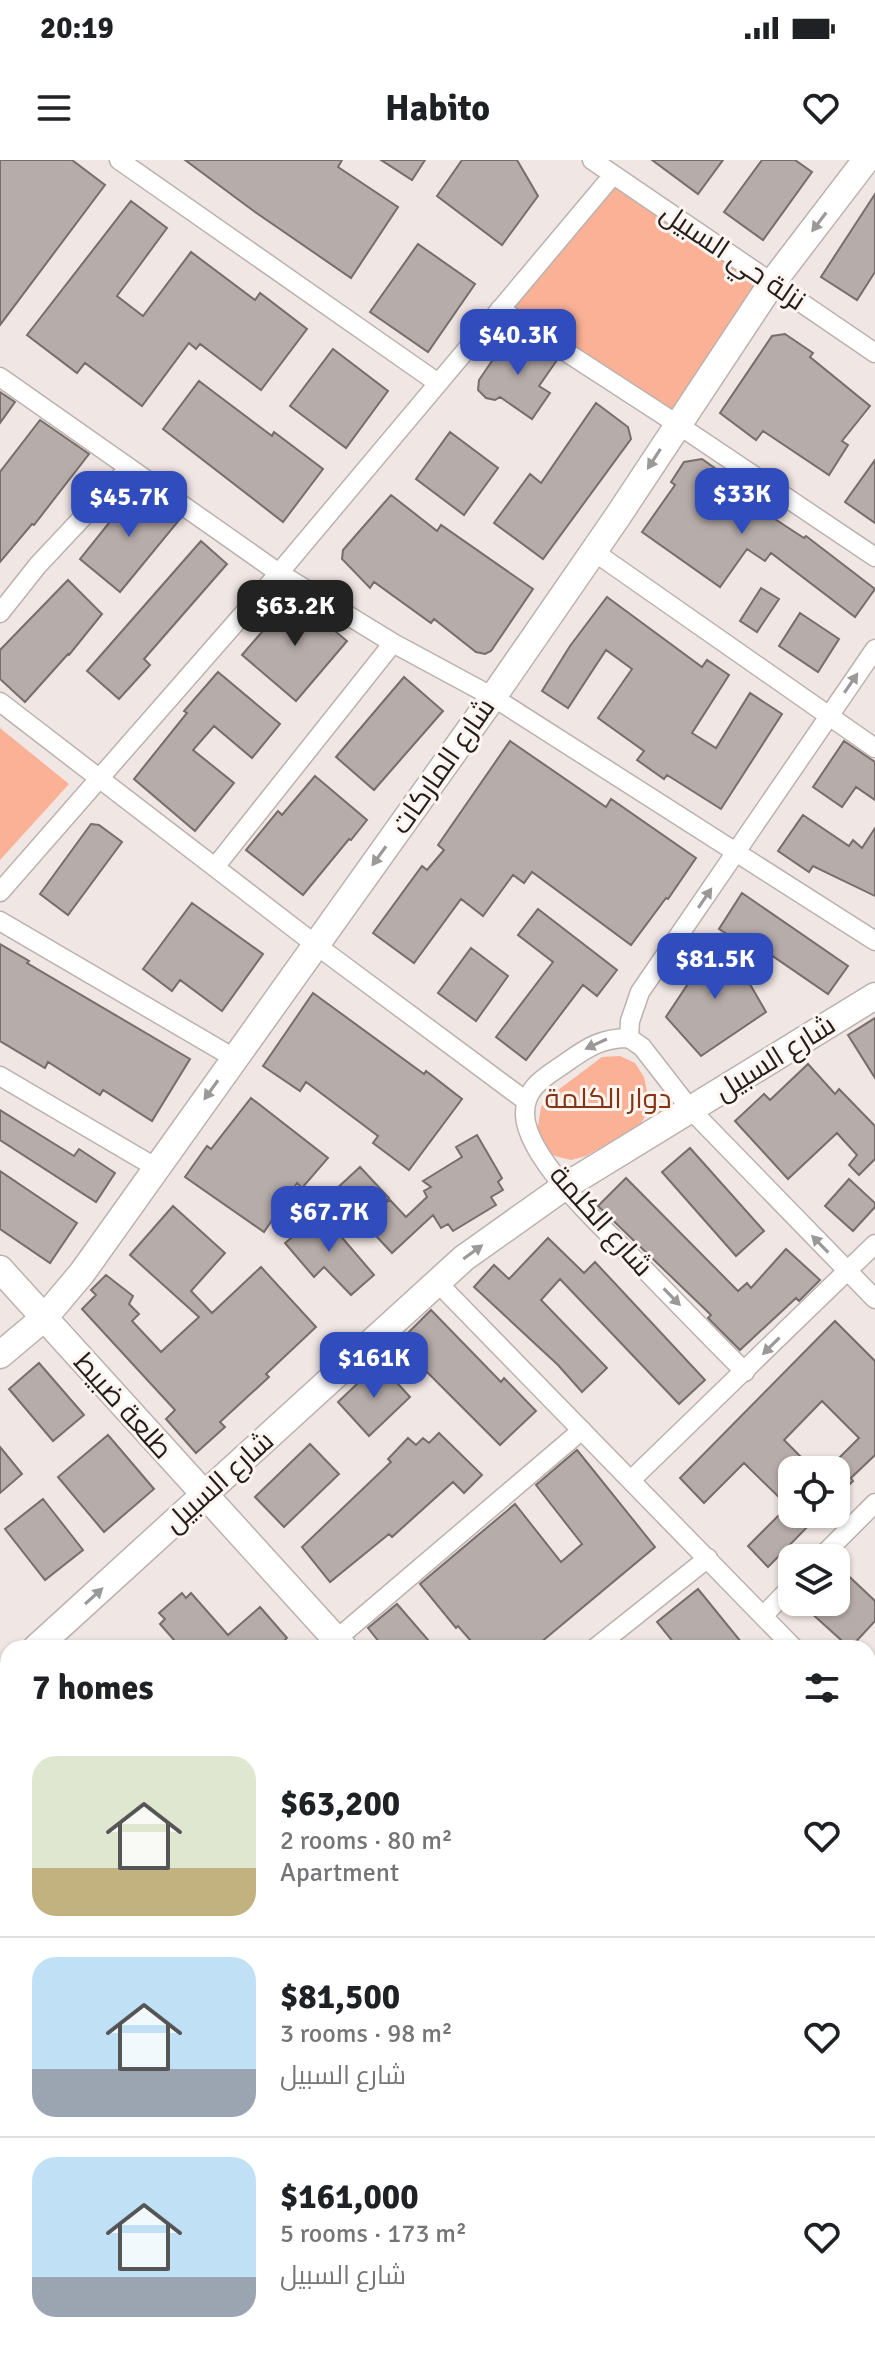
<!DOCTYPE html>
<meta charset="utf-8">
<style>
body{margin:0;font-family:Signika,Cairo,sans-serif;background:#f2f2f2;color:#202124;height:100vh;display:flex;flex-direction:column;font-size:30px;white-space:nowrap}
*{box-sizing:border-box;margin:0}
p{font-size:26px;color:#757577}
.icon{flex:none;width:44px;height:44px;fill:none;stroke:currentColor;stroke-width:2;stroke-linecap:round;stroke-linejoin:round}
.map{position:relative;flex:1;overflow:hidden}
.sheet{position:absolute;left:0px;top:1480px;width:876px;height:714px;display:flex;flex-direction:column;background:#fff;border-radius:24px 24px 0 0;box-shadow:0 2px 6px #0004}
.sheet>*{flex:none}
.fabs{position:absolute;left:778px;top:1296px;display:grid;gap:16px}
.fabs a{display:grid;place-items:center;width:72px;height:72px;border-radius:16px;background:#fff;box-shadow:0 2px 6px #0004;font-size:40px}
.price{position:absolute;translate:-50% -68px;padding:0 18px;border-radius:16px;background:#304cbd;color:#fff;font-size:26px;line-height:52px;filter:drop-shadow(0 2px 4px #0008)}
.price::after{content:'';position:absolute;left:50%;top:48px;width:24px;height:18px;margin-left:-12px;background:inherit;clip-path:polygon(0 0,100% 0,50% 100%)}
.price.current{background:#222;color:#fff}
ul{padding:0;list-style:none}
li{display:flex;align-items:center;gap:24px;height:200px;padding:0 32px}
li+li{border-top:2px solid #e0e0e0}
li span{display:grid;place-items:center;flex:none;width:224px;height:160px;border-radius:24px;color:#555}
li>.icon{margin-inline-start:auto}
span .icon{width:96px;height:96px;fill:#fffc;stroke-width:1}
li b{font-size:34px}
h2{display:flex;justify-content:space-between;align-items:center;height:96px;padding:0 32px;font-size:34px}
.status{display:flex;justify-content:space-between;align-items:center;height:56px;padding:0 40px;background:#fff;direction:ltr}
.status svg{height:22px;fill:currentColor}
header{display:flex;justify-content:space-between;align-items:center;height:104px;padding:0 32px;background:#fff;font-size:36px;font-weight:700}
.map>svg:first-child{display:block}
.green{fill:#fab196}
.building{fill:#b6aca9;stroke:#776e6b;stroke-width:2}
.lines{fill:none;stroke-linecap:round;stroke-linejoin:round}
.street-casing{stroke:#bbb2ae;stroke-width:21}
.secondary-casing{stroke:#bbb2ae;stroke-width:29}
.primary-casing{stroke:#bbb2ae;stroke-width:31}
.street{stroke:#fff;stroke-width:18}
.secondary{stroke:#fff;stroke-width:26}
.primary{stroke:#fff;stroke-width:28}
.oneway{fill:#9b9998}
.labels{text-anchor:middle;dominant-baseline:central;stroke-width:6;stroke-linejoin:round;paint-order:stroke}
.street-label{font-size:28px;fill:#201d1b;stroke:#fef4f0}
.park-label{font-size:28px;fill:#833413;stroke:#fef4f0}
</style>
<div class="status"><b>20:19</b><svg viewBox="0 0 49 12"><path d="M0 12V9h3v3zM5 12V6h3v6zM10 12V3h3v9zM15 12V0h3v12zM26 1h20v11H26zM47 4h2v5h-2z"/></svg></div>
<header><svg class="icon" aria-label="menu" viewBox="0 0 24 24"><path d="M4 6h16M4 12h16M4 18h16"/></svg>Habito<svg class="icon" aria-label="heart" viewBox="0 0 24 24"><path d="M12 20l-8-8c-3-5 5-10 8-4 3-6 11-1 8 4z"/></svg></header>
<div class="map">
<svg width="875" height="2193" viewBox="0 0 875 2193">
<rect width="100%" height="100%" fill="#f0e6e3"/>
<!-- green -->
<path class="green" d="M613,15l159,108 -95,141 -177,-115z
M0,568l69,56 -69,76z
M620,896l15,7 9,14 4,19 -2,19 -6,10 -54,31 -15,4 -16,-4 -13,-7 -5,-17 4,-25 9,-11 52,-39z
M875,1677v79l-7,10v-81z"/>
<!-- building -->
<path class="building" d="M0,0h72l33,25 -105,140z
M185,0h157l-4,7 60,40 -47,71 -96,-66z
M381,0h44l-13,20z
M462,0h55l21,36 -36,49 -65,-49z
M652,0h71l-25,34z
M762,0h33l17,12 -49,68 -39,-28z
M875,34v78l-18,28 -36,-23z
M131,41l36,27 -50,68 26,20 48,-64 64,48 5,-7 47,36 -46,61 -61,-46 -4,5 -7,-6 -47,63 -57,-43 -8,10 -50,-38z
M418,84l57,40 -47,68 -58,-40z
M785,174l28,19 -3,4 60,49 -28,35 6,4 -19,30 -66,-44 -7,9 -36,-27 52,-77z
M507,179l16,12 6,-9 28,18 -18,26 11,7 -18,26 -32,-22 -5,3 -9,-2 -8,-8 1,-10z
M333,189l55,42 -42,57 -56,-42z
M199,221l73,55 2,-4 49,37 -40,53 -120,-93z
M0,232l15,10 -15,21z
M596,243l32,24 3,12 -88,120 -49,-36 36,-49 11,9z
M40,260l49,34 -55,71 -2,-1 -32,38v-90z
M450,272l48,36 -34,47 -48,-36z
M702,299l44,31 -5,7 63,41 2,-2 69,53 -20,28 -84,-64 -6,8 -18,-12 -27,38 -78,-55 33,-47 -4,-3 13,-20z
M875,300v63l-30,-21z
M137,328l43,31 -60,73 -40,-33z
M391,335l46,36 4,-6 92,64 -42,62 -6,3 -9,-2 -42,-33 -3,4 -57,-41 -4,6 -28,-29 1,-9z
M201,381l26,23 -83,95 6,6 -31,34 -32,-28z
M68,420l34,34 -33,41 -1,-1 -43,48 -25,-23v-29z
M761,428l18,11 -22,33 -17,-11z
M293,436l54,45 -51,60 -54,-46z
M607,437l95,70 5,-7 22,15 -37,58 24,15 34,-55 32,21 -61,95 -54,-34 -3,4 -27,-19 7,-9 -46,-33 34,-49 -26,-19 -38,58 -26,-17 28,-45z
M800,453l39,26 -21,33 -39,-26z
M218,512l62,52 -28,34 -38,-32 -21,24 41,33 -39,48 -61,-52 53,-66 -3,-2z
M404,517l39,34 -69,79 -38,-33z
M510,581l96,66 5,-8 85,59 -28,41 -2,-1 -35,47 -99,-73 -8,11 -11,-8 -30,41 -22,-17 -47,64 -41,-30 49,-67 5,4 17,-20 -6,-5z
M844,581l31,21v38l-19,-13 -14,20 -29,-20z
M315,616l52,44 -16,20 -2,-1 -46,56 -57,-45 32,-39 4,4z
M803,655l46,31 4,-6 9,8 13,-20v68l-62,-30 -4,6 -31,-21z
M91,664l8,1 23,17 -54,73 -28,-21z
M742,733l106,73 -20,28 -67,-46 -4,5 -38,-24z
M192,743l71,51 -41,57 -42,-31 -8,11 -29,-22z
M538,749l79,61 -20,26 -14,-11 -57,75 -30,-23 57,-75 -35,-27z
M721,774l45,78 -65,44 -35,-39z
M0,784l29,17 -2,2 163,96 -38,62 -49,-31 -3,5 -52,-33 -3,6 -45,-27z
M471,788l37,28 -32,45 -38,-28z
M313,833l111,81 2,-3 36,28 -53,71 -36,-27 5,-7 -72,-54 -6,9 -37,-25z
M875,858v60l-27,-43z
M808,904l27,30 4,-5 36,37v33l-16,16 -10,-10 8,-10 -20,-22 -49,46 -53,-58 29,-27 6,6z
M251,938l77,60 -26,30 -5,-5 -33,49 -79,-55 22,-31 4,3z
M0,950l74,46 5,-7 36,24 -19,29 -96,-62z
M477,975l25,43 -4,4 5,8 -12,7 5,8 -43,26 -5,-7 -7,4 -8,-13 -41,38 -58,-62 26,-24 29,31 -4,5 5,-3 16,17 21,-20 -3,-6 7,-4 -8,-6 39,-24 -6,-10z
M690,988l74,83 -28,25 -74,-84z
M0,1011l77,52 -27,40 -50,-34z
M626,1018l112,113 9,-8 4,5 35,-39 34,31 -21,21 -3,-3 -56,52 -32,-32 3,-3 -113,-109z
M849,1019l26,24v4l-22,24 -28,-25z
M173,1046l52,47 -34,38 21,22 49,-46 55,60 -50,47 3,3 -49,45 5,5 -29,26 -30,-34 9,-9 -93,-101 14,-14 -5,-5 15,-15 27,21 -4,8 10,10 -7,7 29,31 38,-35 -69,-62z
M321,1053l53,62 -23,20 -27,-28 -10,10 -29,-34z
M548,1078l36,35 11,-11 110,118 -26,24 -119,-125 -19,21 66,68 -25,24 -24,-27 -84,-78 20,-22 15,14z
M431,1150l70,72 3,-4 32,33 -36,34 -102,-102z
M835,1161l40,40v94l-24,23 2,3 -17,17v-37l23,-23 -37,-37 -38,39 30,30h-22v44h28l-52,53 -20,-21 40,-40 -44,-43 -40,40 -24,-25z
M39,1203l45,52 -31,26 -44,-52z
M379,1203l31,34 -41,39 -31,-34z
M439,1273l43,42 -18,18 -11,-11 -61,55 -3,-3 -59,48 -28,-35 89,-85 -3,-3 20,-21 8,7 7,-7 6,5z
M108,1275l46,54 -50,43 -46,-55z
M310,1284l29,30 -55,53 -29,-30z
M0,1287l22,27 -22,19z
M577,1290l78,97 -121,101h-57l-19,-22 -2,2 -36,-44 95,-80 46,58 21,-18 -46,-59z
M43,1339l40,51 -38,30 -40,-51z
M836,1404l39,37v20l-25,27 -51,-46h37z
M698,1429l48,59h-68l-21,-26z
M182,1433l4,5 5,-5 37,42 32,-28 27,31 -11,10h-95l-21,-24 5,-5 -6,-6z
M397,1444l38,44h-51l-16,-20z"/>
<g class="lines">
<!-- street casing -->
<g class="street-casing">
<path id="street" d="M119,0l319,223
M592,0l283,193
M500,149l177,115 198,133
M0,217l279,196 114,70 100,54 382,244
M593,391l282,197
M0,453l38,-48 91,-97
M0,542l316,243 210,156
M215,707l178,-224
M0,732l279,-319 334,-398
M0,761l234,137
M629,878l1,-17 10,-29 235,-343
M0,916l155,91
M437,1122l357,366
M745,1212c-33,-33 -66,-67 -98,-100 -33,-34 -120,-110 -122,-157 -1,-24 15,-35 33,-47 25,-17 39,-30 71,-30l13,9 49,63 184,189
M631,1320l244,-236
M820,1398l55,-55
M764,1455l28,-29
M326,1488l256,-218
M595,1488l113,-90
M868,1568l7,7
M868,2081l7,3
M0,2118l8,10
M0,2174l8,-6
M54,2186l6,7"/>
</g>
<!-- secondary casing -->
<g class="secondary-casing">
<path id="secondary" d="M0,1109l344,379
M0,1195l44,-37 38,-45 411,-576 125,-181 154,-233 94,-123
M36,1488l428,-390 100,-71 311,-191
M0,1521l8,-8
M868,1650l7,-7
M868,1832l7,-9
M276,2193l8,-7
M616,2193l5,-7"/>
</g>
<!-- primary casing -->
<g class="primary-casing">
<path id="primary" d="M0,1680l8,9
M0,1732l8,10
M479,2186l17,7
M553,2186l16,7
M674,2186l2,7"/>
</g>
<!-- street -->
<use href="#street" class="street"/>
<!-- secondary -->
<use href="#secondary" class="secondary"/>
<!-- primary -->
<use href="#primary" class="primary"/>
</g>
<!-- one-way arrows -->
<defs><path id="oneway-solid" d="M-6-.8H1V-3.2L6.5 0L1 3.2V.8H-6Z" transform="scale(2)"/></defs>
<g class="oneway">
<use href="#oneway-solid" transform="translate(819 62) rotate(127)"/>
<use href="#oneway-solid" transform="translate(654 299) rotate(123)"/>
<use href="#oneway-solid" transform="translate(851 523) rotate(-56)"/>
<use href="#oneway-solid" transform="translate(379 696) rotate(126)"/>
<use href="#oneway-solid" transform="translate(705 738) rotate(-56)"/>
<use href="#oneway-solid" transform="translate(596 884) rotate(155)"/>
<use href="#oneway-solid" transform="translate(211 930) rotate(126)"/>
<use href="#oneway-solid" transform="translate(820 1084) rotate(-134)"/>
<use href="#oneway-solid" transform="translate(473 1092) rotate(-36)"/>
<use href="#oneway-solid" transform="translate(672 1137) rotate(46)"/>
<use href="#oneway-solid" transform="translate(771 1186) rotate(135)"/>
<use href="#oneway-solid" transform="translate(94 1436) rotate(-42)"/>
</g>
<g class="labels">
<!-- street labels -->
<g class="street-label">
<text transform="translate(733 97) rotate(34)">نزلة حي السبيل</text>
<text transform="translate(443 606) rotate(-55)">شارع الماركات</text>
<text transform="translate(775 898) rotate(-32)">شارع السبيل</text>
<text transform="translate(601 1061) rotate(48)">شارع الكلمة</text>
<text transform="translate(123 1246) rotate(48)">طلعة ضبيط</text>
<text transform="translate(219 1322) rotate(-42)">شارع السبيل</text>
</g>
<!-- park labels -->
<g class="park-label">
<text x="608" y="939">دوار الكلمة</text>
</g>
</g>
</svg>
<div class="fabs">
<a><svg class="icon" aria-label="locate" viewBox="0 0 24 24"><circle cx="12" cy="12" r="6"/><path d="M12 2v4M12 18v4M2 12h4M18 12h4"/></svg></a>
<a><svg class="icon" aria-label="layers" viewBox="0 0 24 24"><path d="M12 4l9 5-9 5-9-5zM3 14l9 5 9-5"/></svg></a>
</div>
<b class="price" style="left:518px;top:217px">$40.3K</b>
<b class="price" style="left:742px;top:376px">$33K</b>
<b class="price" style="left:129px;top:379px">$45.7K</b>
<b class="price current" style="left:295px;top:488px">$63.2K</b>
<b class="price" style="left:715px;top:841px">$81.5K</b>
<b class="price" style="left:329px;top:1094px">$67.7K</b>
<b class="price" style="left:374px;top:1240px">$161K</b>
<section class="sheet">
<h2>7 homes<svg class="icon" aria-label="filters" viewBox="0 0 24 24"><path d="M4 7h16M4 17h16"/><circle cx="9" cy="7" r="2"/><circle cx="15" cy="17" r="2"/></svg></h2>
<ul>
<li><span style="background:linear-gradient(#dfe7d0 70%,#c2b280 0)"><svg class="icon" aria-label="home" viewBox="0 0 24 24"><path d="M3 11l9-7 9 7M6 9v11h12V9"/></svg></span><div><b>$63,200</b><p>2 rooms · 80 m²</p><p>Apartment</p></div><svg class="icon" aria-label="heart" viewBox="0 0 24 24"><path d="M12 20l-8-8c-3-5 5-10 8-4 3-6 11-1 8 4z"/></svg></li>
<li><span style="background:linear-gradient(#bfe0f5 70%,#9aa5b1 0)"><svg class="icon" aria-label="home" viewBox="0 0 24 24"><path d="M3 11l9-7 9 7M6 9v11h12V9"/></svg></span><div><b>$81,500</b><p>3 rooms · 98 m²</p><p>شارع السبيل</p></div><svg class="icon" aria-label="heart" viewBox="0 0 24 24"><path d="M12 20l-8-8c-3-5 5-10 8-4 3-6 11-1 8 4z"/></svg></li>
<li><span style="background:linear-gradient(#bfe0f5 75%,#9aa5b1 0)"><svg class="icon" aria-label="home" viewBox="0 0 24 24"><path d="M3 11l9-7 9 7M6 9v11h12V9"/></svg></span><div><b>$161,000</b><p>5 rooms · 173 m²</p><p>شارع السبيل</p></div><svg class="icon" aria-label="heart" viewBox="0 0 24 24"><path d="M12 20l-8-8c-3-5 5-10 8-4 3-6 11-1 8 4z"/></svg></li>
</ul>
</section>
</div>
